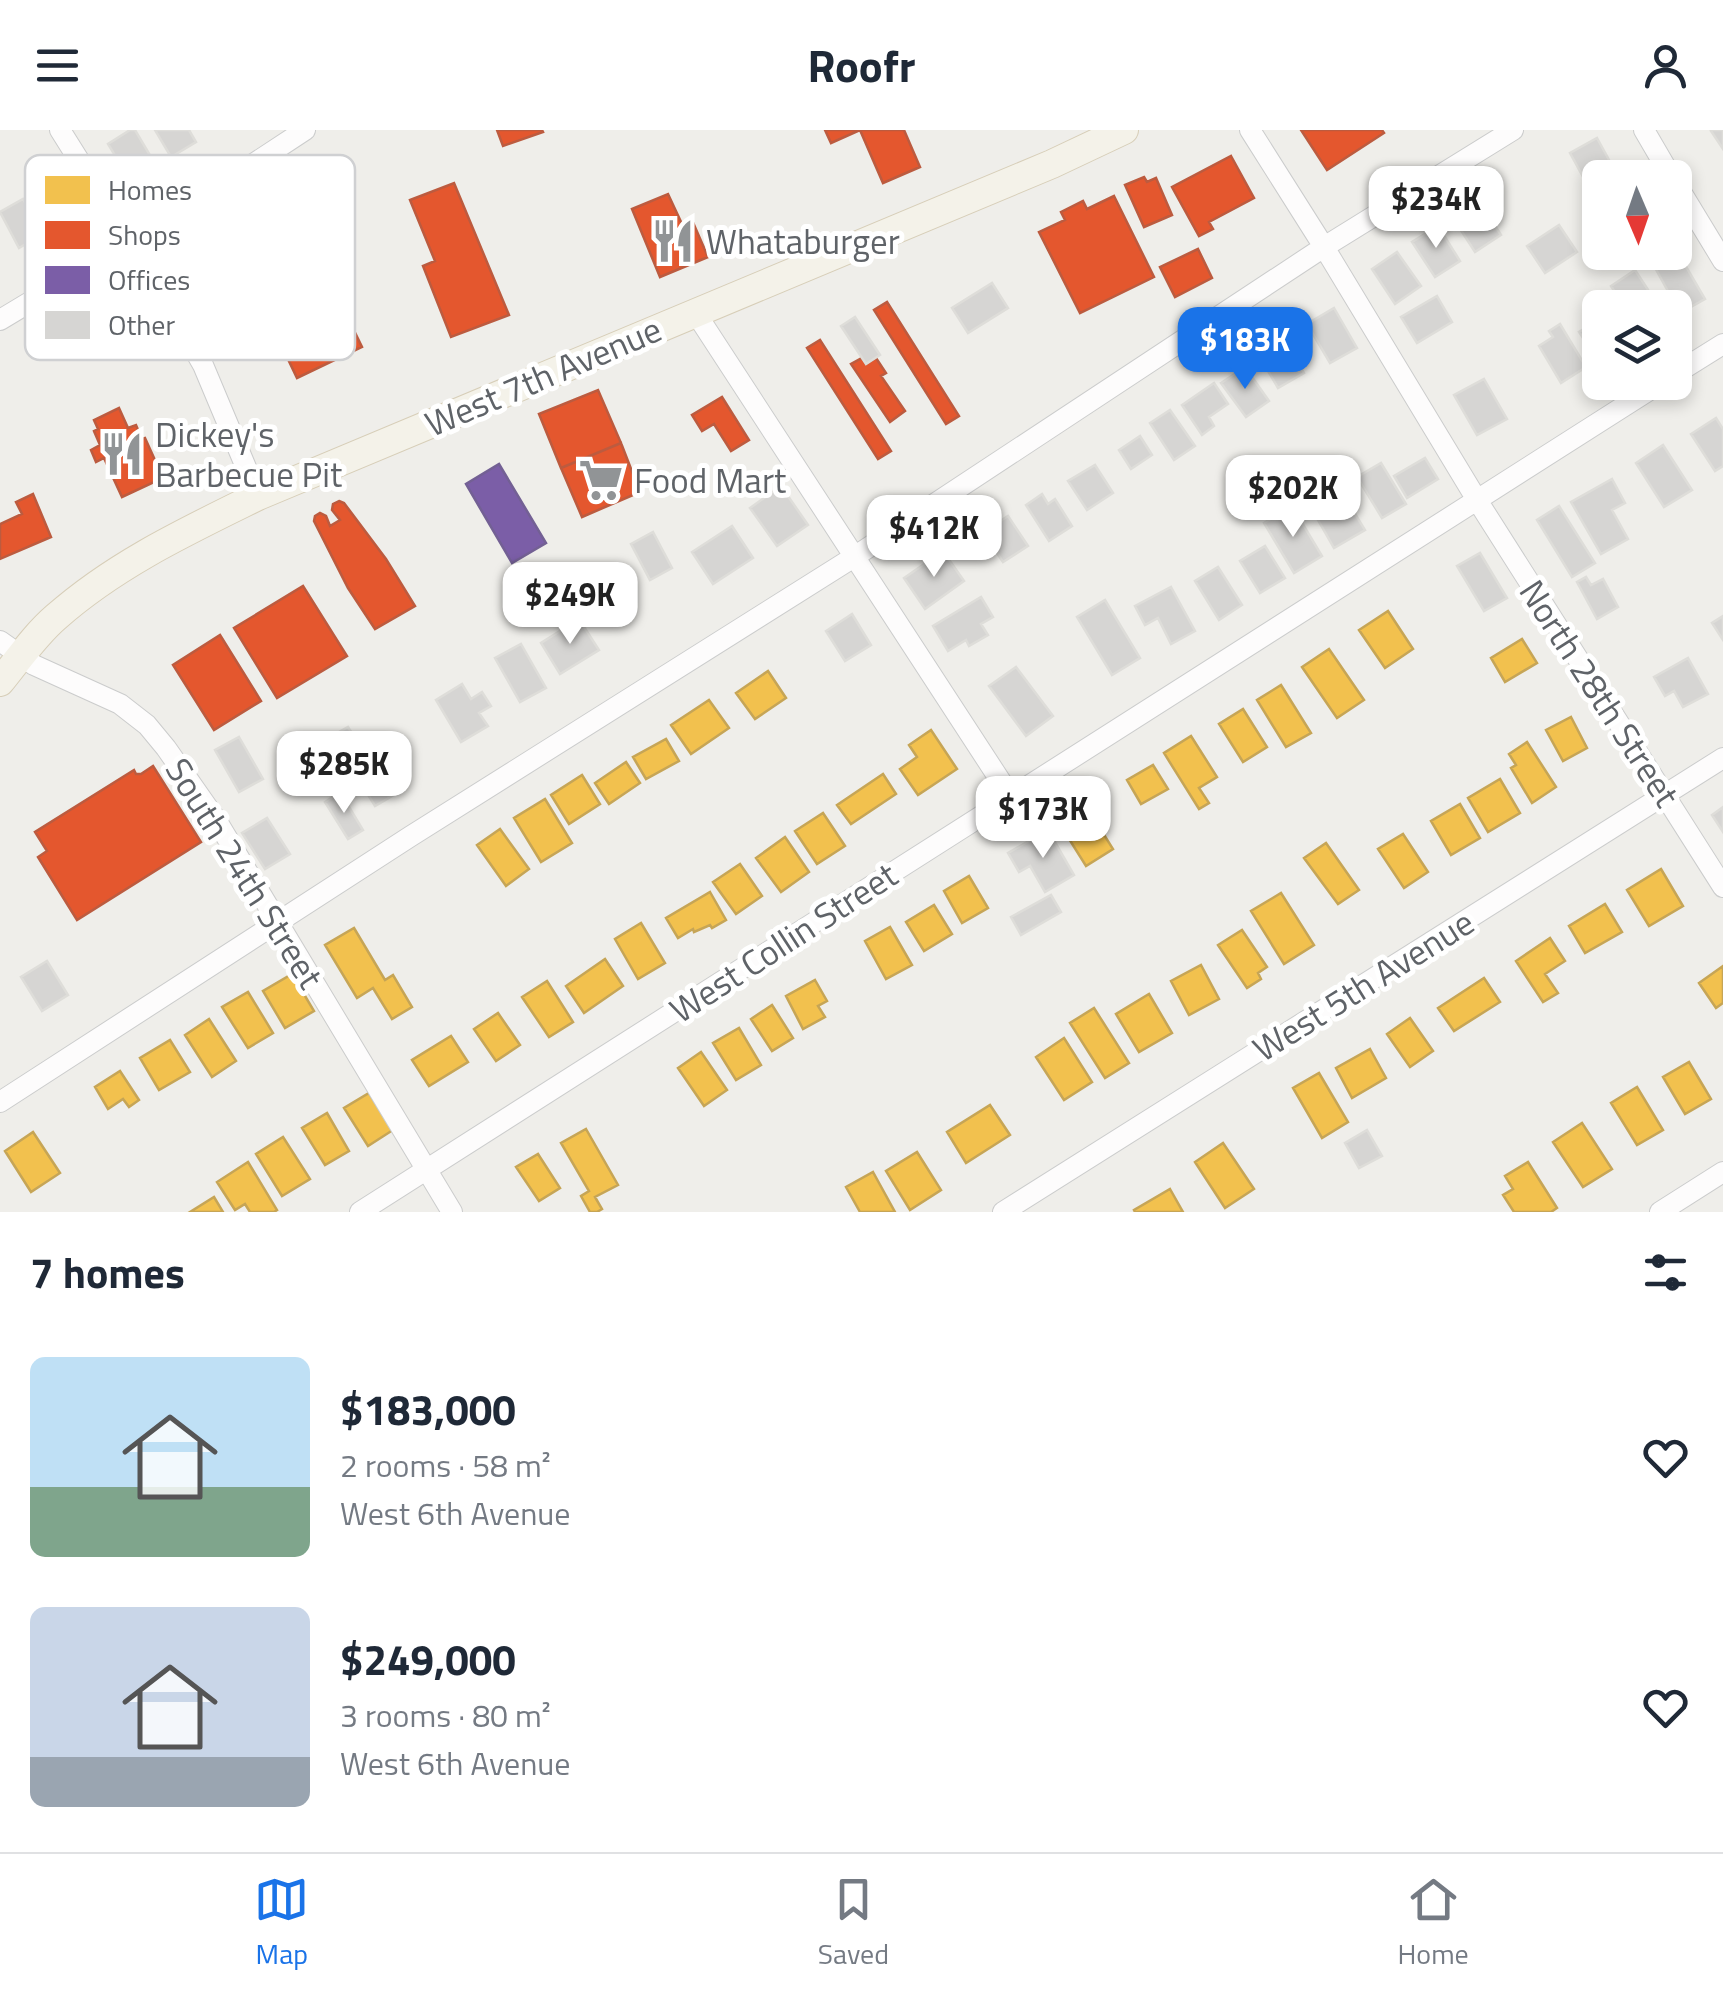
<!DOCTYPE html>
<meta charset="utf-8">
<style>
body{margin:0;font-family:"Titillium Web",sans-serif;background:#f6f6f7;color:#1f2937;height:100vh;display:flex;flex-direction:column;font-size:38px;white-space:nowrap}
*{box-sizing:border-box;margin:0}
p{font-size:32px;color:#747a83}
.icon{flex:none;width:55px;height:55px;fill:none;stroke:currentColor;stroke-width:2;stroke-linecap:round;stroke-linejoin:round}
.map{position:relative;height:1082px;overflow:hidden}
.details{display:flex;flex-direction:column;background:#fff;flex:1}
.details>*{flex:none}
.needle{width:65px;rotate:178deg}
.fabs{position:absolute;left:1582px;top:30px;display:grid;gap:20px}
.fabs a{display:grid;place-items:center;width:110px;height:110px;border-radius:15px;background:#fff;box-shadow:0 5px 15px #0003;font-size:50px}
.price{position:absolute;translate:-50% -85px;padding:0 22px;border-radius:20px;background:#fff;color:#222;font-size:32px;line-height:65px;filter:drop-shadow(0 2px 5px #0008)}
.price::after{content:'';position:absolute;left:50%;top:60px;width:30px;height:22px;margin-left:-15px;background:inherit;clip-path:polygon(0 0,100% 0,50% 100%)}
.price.selected{background:#1a73e8;color:#fff}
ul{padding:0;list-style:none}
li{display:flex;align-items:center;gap:30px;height:250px;padding:0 30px}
li span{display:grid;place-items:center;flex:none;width:280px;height:200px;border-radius:15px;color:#555}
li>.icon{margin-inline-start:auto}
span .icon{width:120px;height:120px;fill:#fffc;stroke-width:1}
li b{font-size:42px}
h2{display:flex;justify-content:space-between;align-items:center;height:120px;padding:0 30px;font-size:42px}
header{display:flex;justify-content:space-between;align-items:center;height:130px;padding:0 30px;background:#fff;font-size:45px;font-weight:700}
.dock{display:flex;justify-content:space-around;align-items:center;height:140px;border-top:2px solid #e0e1e3;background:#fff;font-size:28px;color:#747a83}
.dock a{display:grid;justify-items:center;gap:5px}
.dock .selected{color:#1a73e8}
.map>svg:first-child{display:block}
.homes{fill:#f2c14e;stroke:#c6a556;stroke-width:2.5}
.shops{fill:#e4572e;stroke:#bc5b3f;stroke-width:2.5}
.offices{fill:#7b5ea7;stroke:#736094;stroke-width:2.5}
.building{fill:#d6d5d3;stroke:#deddd9;stroke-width:2.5}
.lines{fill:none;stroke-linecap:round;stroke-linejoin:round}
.minor-casing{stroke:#cbcccc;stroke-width:22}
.major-casing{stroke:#d7ceb8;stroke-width:30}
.minor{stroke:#fdfcfc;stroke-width:20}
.major{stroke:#f4f2e9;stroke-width:28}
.labels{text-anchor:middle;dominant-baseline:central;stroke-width:10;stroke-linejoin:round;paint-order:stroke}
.poi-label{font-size:35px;fill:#5f6368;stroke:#fff;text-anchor:start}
.street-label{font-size:35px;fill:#5f6368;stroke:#fff}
.key{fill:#fff;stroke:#cfd0d2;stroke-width:2.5}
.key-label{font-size:28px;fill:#5f6368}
</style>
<header><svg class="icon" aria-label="menu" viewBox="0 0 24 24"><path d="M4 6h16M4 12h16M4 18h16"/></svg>Roofr<svg class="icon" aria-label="person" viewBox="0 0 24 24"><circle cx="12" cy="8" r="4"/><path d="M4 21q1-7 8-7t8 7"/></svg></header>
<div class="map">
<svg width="1723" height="1082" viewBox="0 0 1723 1082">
<rect width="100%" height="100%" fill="#efeeea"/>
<!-- homes -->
<path class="homes" d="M1388,481l25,38 -28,19 -26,-38z
M1522,509l15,24 -32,19 -14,-24z
M1329,519l35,51 -27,18 -35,-51z
M768,541l18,27 -31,21 -19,-26z
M1281,555l30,48 -25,14 -29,-47z
M709,570l20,28 -38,26 -20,-29z
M1243,579l24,38 -24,15 -24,-38z
M1571,587l16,31 -24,13 -17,-31z
M931,600l26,39 -39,26 -18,-26 17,-12 -8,-12z
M1191,606l26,41 -18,11 10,15 -10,6 -35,-56z
M666,609l13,22 -33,18 -13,-22z
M1527,612l29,45 -24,16 -21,-35 5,-3 -7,-11z
M626,632l14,21 -31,21 -14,-21z
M1153,635l15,24 -27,15 -14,-24z
M883,644l13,20 -45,30 -14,-19z
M582,645l18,29 -31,20 -18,-29z
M1500,649l20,34 -32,19 -20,-34z
M545,669l27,44 -31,19 -27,-44z
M1460,674l20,34 -29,17 -20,-34z
M1086,676l27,43 -27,17 -27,-43z
M823,683l22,33 -28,18 -22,-33z
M500,699l29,40 -23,17 -29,-41z
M1403,704l25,38 -24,16 -26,-39z
M785,707l24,35 -28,20 -25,-34z
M1326,713l33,47 -21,14 -34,-46z
M740,734l22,32 -26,18 -23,-32z
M1661,739l22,37 -34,20 -22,-36z
M969,746l19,32 -26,15 -18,-32z
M710,762l16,28 -14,8 -2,-3 -16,7 -1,-3 -15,9 -12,-20z
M1281,763l33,52 -30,19 -33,-53z
M1605,774l17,28 -37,21 -16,-27z
M934,775l18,29 -28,17 -18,-29z
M641,793l24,40 -27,16 -23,-40z
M890,797l22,38 -26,14 -21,-38z
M354,798l31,52 8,-5 19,32 -20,12 -19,-31 -16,10 -32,-53z
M1242,800l25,37 -9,6 3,6 -14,9 -29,-43z
M1550,808l15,23 -20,13 13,19 -15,9 -27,-41z
M605,829l18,27 -39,27 -18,-27z
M1201,835l18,34 -30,16 -18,-34z
M1723,836v37l-7,5 -17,-25z
M292,844l22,37 -29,17 -22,-37z
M1484,848l16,24 -46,29 -16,-23z
M815,850l12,21 -9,5 7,11 -22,12 -17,-33z
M547,851l26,41 -24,15 -27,-40z
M248,862l25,41 -25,15 -26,-41z
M1149,864l23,39 -33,19 -23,-38z
M772,875l21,33 -21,13 -21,-32z
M1094,878l35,55 -24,15 -35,-55z
M498,883l22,32 -24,16 -22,-32z
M1410,888l23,33 -23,16 -23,-33z
M209,889l27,42 -24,16 -27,-42z
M739,898l22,37 -25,15 -23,-37z
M451,906l17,26 -39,24 -17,-26z
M1064,908l28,44 -28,18 -28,-43z
M170,910l20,32 -31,18 -19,-32z
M1370,919l16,29 -34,20 -16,-30z
M701,922l26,38 -23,16 -26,-38z
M1689,932l22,37 -26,15 -22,-37z
M120,941l19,29 -10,7 -6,-8 -15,10 -13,-22z
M1319,943l29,49 -26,16 -29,-50z
M1637,957l26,43 -26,15 -26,-42z
M369,963l24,37 -25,16 -24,-38z
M990,975l20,30 -44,28 -19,-31z
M327,983l22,38 -24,14 -23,-37z
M1582,993l30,46 -29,18 -30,-45z
M586,999l32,56 -23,12 7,12 -5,3h-7l-9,-16 8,-5 -28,-48z
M33,1002l27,41 -29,19 -26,-41z
M283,1007l27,42 -28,17 -26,-42z
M1223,1013l31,46 -29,19 -30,-46z
M917,1022l24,38 -31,20 -24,-39z
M538,1024l22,34 -21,13 -23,-34z
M248,1032l29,48 -3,2h-24l-5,-8 -10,6 -18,-28z
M1528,1032l29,46 -6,4h-37l-11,-17 10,-6 -8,-13z
M873,1042l22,40h-35l-14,-25z
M1170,1059l13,23h-48l-1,-2z
M214,1067l9,15h-33z"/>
<!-- shops -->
<path class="shops" d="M497,0h45l1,2 -40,14z
M825,0h79l16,37 -37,16 -23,-53 -29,13z
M1301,0h81l2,3 -57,37z
M1231,26l23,42 -45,24 4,7 -14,7 -27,-49z
M1144,47l3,5 9,-4 16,37 -28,12 -19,-42z
M454,53l55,132 -58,22 -28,-71 12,-5 -25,-61z
M668,64l14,30 10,-4 16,37 -48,20 -28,-68z
M1114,66l40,81 -74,36 -41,-81 26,-12 -4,-8 22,-11 4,8z
M1198,119l14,29 -37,19 -15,-30z
M344,165l5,10 -6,3 19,39 -65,31 -19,-40 11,-5 -4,-9z
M887,172l72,114 -13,8 -72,-114z
M820,210l71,111 -13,8 -71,-111z
M862,228l4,6 10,-6 10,15 -5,3 24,35 -15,11 -39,-58z
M598,260l23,53 -60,25 -22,-54z
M722,267l27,43 -18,11 -17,-27 -12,7 -10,-16z
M119,278l9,20 8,-3 6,14 3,-1 18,40 -41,19 -18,-39 -8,4 -5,-12 9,-5 -6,-14 4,-2 -4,-9z
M621,313l19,49 -58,25 -21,-49z
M33,364l18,43 -51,22v-35l22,-10 -6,-12z
M339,371l5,2 42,56 29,47 -40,23 -27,-41 -34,-67 1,-5 5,-3 6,3 4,10 10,-6 -8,-10 1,-6z
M303,456l44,70 -70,42 -43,-70z
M220,505l41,66 -47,29 -41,-65z
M153,636l48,76 -124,78 -39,-63 9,-6 -12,-19 99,-62 2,4h5z"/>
<!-- offices -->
<path class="offices" d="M499,334l47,79 -34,20 -46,-79z"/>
<!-- building -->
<path class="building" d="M130,0h5l22,37 -26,15 -23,-38z
M155,0h34l7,12 -25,15z
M1713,0h10v19l-12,-18z
M1597,8l17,31 -27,15 -17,-31z
M23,69l21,34 -25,15 -19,-36z
M1479,71l22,34 -26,17 -22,-34z
M1559,95l18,27 -32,21 -18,-27z
M1438,96l22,35 -25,16 -23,-35z
M1677,121l28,48 -25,14 -27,-49z
M1397,122l24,34 -26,18 -23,-35z
M1635,140l25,38h-35l-14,-22z
M992,153l16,25 -40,25 -16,-25z
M1437,166l15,26 -35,21 -16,-26z
M1334,178l23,40 -27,15 -23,-39z
M855,187l25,38 -14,9 -25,-38z
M1600,189v42l-1,1 -20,-30z
M1560,194l26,43 -25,16 -22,-37 14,-9 -4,-6z
M1284,209l20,34 -26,15 -20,-34z
M1245,237l24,34 -23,16 -25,-34z
M1484,249l23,40 -30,16 -23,-40z
M1214,253l14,21 -19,13 5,9 -12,9 -20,-30z
M1170,280l25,36 -21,14 -24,-37z
M1716,288l7,11v37l-8,5 -24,-37z
M1140,306l12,19 -21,14 -12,-19z
M1663,315l29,45 -28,17 -28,-44z
M1425,328l13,21 -31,19 -13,-22z
M1381,333l25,41 -24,14 -25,-41z
M1095,335l18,28 -26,17 -19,-29z
M1612,349l13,24 -13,7 16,29 -27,15 -30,-52z
M781,356l27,39 -31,21 -27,-38z
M1340,359l25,41 -31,18 -24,-42z
M1042,364l6,10 7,-5 17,27 -23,15 -23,-36z
M1292,376l30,50 -28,17 -30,-50z
M1559,376l36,57 -23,14 -35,-57z
M1008,386l20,30 -25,16 -20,-30z
M732,396l21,32 -40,26 -21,-32z
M653,402l19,36 -22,12 -19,-36z
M1265,416l20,32 -25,15 -20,-32z
M943,421l21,30 -39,28 -21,-31z
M1480,423l27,45 -23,13 -27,-45z
M1218,437l24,38 -23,15 -24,-39z
M1586,447l5,8 12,-6 15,28 -21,12 -20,-37z
M1171,457l24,44 -24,13 -13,-26 -13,7 -10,-19z
M981,467l12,20 -12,7 7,11 -19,11 -3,-6 -18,11 -15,-25z
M1105,470l35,58 -28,17 -35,-58z
M852,484l19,31 -26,16 -19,-30z
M1723,486v24l-11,-17z
M579,489l20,31 -39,24 -19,-31z
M521,514l25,44 -26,14 -25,-44z
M1688,528l20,36 -25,13 -9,-16 -9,5 -11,-19z
M1016,537l37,49 -27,20 -37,-50z
M462,554l9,15 11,-7 9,14 -12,7 9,13 -27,16 -25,-42z
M348,597l15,24 13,-8 28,46 -29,17 -43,-70z
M239,607l24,42 -24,13 -24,-42z
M340,662l23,38 -15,9 -23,-37z
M1723,677v25l-11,-17z
M267,688l23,36 -25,15 -23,-36z
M1048,700l26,45 -29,17 -15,-26 -11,6 -11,-19z
M1051,765l10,17 -40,23 -10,-18z
M47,831l21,34 -26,16 -21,-34z
M1367,1000l15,26 -23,12 -14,-25z"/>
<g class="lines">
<!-- minor casing -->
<g class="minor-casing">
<path id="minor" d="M60,0l104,166 39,69 55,131
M1250,0l74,117 153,253 246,387
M1644,0l28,48
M1675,52l48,79
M695,182l316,485
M0,190l191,-115 114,-75
M1675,244l48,-30
M0,511l34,24 86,39 27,21 19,23 49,70 237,394
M0,972l411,-266 443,-279 470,-310 189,-117
M360,1082l1302,-830
M1003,1082l720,-454
M1660,1082l63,-40"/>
</g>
<!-- major casing -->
<g class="major-casing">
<path id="major" d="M0,552c18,-22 35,-47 56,-65 60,-53 131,-86 202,-121l794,-332 72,-34"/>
</g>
<!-- minor -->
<use href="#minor" class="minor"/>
<!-- major -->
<use href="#major" class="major"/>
</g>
<!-- icons -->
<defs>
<g id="restaurant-bare" transform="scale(3.45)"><path d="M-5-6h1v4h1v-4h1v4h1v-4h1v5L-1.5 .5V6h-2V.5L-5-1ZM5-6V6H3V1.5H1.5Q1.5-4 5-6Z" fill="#919496" stroke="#fff" stroke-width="2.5" paint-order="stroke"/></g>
<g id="supermarket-bare" transform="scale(3.45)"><path d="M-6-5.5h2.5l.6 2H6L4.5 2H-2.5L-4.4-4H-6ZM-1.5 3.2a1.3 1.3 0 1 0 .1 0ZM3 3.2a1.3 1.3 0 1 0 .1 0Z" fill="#919496" stroke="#fff" stroke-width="2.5" paint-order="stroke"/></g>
</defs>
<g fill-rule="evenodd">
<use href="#restaurant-bare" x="673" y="111"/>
<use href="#restaurant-bare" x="122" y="324"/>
<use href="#supermarket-bare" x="601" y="350"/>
</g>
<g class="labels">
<!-- poi labels -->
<g class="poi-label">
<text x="706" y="111">Whataburger</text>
<text x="155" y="304">Dickey's<tspan x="155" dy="40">Barbecue Pit</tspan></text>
<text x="634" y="350">Food Mart</text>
</g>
<!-- street labels -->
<g class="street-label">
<text transform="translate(543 246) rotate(-23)">West 7th Avenue</text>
<text transform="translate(1600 563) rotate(57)">North 28th Street</text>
<text transform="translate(245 743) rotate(58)">South 24th Street</text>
<text transform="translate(783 812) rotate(-33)">West Collin Street</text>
<text transform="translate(1363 855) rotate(-32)">West 5th Avenue</text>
</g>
</g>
<!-- legend -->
<rect x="25" y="25" width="330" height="205" rx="15" class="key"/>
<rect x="45" y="46" width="45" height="28" fill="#f2c14e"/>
<rect x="45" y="91" width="45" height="28" fill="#e4572e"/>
<rect x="45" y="136" width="45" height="28" fill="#7b5ea7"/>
<rect x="45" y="181" width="45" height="28" fill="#d6d5d3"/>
<g class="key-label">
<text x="108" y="70">Homes</text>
<text x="108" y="115">Shops</text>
<text x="108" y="160">Offices</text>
<text x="108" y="205">Other</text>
</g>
</svg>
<div class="fabs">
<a><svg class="needle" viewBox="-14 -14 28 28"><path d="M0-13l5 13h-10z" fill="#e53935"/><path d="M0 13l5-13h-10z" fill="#747a83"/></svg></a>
<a><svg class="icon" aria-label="layers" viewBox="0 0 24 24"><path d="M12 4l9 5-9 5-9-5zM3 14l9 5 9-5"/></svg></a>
</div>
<b class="price" style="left:1436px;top:121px">$234K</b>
<b class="price selected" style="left:1245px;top:262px">$183K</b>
<b class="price" style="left:1293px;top:410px">$202K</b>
<b class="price" style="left:934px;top:450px">$412K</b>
<b class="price" style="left:570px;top:517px">$249K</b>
<b class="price" style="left:344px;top:686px">$285K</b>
<b class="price" style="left:1043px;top:731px">$173K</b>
</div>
<section class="details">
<h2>7 homes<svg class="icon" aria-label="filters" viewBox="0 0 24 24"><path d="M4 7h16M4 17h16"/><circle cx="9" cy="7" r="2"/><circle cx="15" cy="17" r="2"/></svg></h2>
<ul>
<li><span style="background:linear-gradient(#bfe0f5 65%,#7fa58c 0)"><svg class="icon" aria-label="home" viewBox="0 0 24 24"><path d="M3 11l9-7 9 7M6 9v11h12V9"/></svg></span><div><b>$183,000</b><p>2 rooms · 58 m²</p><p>West 6th Avenue</p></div><svg class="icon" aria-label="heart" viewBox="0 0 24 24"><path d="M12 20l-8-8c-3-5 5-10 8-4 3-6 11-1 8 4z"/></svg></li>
<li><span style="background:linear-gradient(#c9d6e8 75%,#9aa5b1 0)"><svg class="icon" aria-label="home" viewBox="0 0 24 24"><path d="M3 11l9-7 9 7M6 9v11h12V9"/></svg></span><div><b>$249,000</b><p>3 rooms · 80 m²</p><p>West 6th Avenue</p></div><svg class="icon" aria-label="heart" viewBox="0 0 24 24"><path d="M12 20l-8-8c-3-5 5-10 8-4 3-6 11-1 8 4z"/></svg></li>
</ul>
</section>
<nav class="dock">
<a class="selected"><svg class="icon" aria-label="map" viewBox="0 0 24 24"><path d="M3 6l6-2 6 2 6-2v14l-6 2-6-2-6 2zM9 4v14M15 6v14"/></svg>Map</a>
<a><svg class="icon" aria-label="saved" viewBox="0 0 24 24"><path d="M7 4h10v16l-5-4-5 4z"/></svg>Saved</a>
<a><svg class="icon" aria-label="home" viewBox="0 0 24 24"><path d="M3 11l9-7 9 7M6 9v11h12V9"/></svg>Home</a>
</nav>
